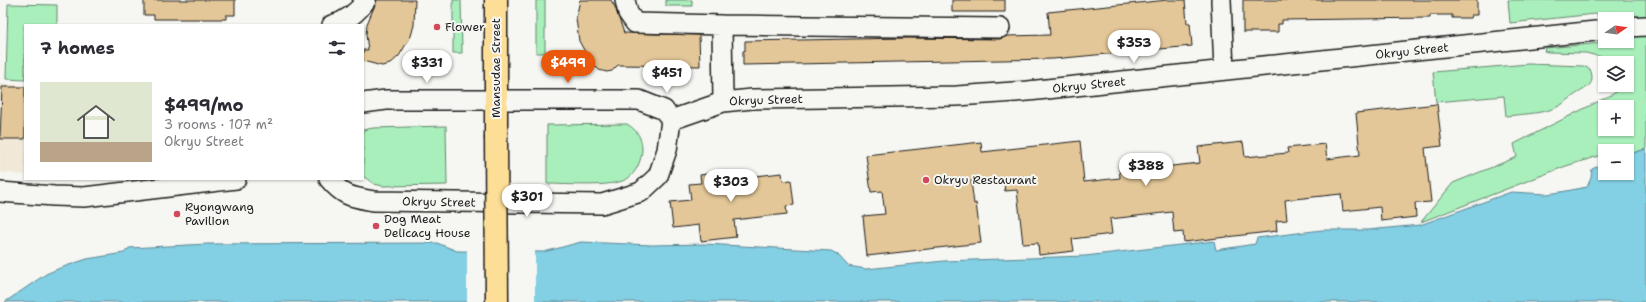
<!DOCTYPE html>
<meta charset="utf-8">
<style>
body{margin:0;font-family:"Shantell Sans",sans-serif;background:#f2f2f3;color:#2b2b33;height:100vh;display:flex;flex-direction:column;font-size:15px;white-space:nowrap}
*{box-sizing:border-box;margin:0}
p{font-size:13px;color:#7c7c81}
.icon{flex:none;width:22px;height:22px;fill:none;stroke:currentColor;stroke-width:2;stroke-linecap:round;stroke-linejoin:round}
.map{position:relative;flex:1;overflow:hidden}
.side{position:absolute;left:24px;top:24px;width:340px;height:156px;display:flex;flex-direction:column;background:#fff;border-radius:0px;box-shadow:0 1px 3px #0004}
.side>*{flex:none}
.needle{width:26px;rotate:77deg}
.tools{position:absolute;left:1598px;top:12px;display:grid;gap:8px}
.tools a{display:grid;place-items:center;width:36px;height:36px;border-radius:0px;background:#fff;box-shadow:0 1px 3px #0004;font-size:20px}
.price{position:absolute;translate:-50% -34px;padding:0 9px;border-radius:14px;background:#fff;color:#222;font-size:13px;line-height:26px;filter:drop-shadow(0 1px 2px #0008)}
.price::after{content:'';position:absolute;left:50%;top:24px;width:12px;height:9px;margin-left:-6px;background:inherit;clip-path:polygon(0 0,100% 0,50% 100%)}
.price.active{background:#ea580c;color:#fff}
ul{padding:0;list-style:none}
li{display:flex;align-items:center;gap:12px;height:100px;padding:0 16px}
li span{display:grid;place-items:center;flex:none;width:112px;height:80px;border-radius:0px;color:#555}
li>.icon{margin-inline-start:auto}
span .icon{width:48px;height:48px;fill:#fffc;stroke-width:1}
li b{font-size:17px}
h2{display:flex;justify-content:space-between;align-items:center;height:48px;padding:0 16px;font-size:17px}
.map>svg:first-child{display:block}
.built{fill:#f1e8d7}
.green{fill:#a9efbb;stroke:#62866c;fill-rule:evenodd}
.water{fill:#83cfe3;stroke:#5a8793}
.pier{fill:#f6f6f2}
.building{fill:#e4c798;stroke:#1c1c1c}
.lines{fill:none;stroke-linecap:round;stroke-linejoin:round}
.minor-casing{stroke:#1c1c1c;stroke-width:22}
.major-casing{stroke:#1c1c1c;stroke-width:25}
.minor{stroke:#f6f6f2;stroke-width:19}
.major{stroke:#fdde96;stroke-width:22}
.major-bridge-casing{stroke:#1c1c1c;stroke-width:25;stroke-linecap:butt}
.major-bridge{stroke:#fdde96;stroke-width:22}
.poi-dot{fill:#d1495b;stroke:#f6f6f2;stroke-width:1.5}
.labels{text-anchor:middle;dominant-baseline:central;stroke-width:4;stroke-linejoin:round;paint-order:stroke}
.poi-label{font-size:12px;fill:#1c1c1c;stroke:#f6f6f2;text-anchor:start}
.street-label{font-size:12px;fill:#1c1c1c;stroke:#f6f6f2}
</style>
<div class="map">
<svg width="1646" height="302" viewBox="0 0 1646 302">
<rect width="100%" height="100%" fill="#f6f6f2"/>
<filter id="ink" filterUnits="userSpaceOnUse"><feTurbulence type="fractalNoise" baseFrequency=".025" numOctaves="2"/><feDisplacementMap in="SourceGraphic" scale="8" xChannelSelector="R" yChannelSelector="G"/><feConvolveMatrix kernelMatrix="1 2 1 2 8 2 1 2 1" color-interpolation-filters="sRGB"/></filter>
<g filter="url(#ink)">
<!-- built -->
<path class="built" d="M0,84l25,1v90l-25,-3z"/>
<!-- green -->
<path class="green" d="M453,0h8l1,53h-9z
M536,0h9v53h-9z
M666,0h26v6h-26z
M1508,0h138v149l-19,6v-4h-22v3l-39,12 -145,56 32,-39 64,-26 -3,-13 101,-51 1,-8h11v-22h-10v-2l-31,-8 -38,-1 -4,-1 1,-3 82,-7v-22h-12l-1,-7 -104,11zM1605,107h22v22h-22z
M8,4l49,1v20h-32v55l-19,-1z
M1528,64l55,2 7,3c6,15 -2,18 -14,25 -7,5 -14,11 -21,14 -15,6 -33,6 -49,8l-2,-20 -68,6 -3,-30z
M627,124c10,6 15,14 15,25 0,11 -6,24 -15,30 -16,9 -61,5 -80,5v-59z
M446,126l1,59 -64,1 -9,-2 -11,-8v-46l10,-2z"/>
<!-- water -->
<path class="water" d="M1646,149v153h-1641l41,-28 14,-6 27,-9 37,-6 5,-5 79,-4 229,-1 20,8 87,1 37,-10 71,3 53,-1 126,7 6,3 11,12 18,3 78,-8 141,-5 129,-15 2,9 39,-6 2,-6 65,-8h46l52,-5 91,-33 36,2 14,-2 26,-5 4,-9 1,-9 13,-6v10h22v-18z"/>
<!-- pier -->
<path class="pier" d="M467,249l68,1v52h-68z"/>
<!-- building -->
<path class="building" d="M144,0h91v15h-9v4h-72v-4h-10z
M377,0h38l-1,25 -3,11 -12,20 -9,8 -8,2 -19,-5v-11h5l-2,-15 1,-11z
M580,0h31l4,7 9,26 75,2 1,31 -82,-1 -6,6 -5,1 -8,-2 -9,-9 -11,-20 -3,-23z
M952,0h53v12h-53z
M1168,0h17l2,23h3l2,23 -139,13 -310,6v-14h2v-10l163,-3 92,1 7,-3 43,-1 -2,-23z
M1243,0h234v15h-6l-1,3h-18v-3h-22v3l-148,2v4h-4v8h-35z
M2,87h23v52h-25z
M1437,104l5,42 -17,2 6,54 -16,1 1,14 -35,4 -1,-14 -37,4 -2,-17 -56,6 2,20 -11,1 1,10 -93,11 -1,-10 -9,1 -2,-21 -62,7 2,15 -40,5 2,12 -35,4 -1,-12 -15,1 -6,-54 -12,1 -2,-13 -32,3 3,23 2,-1 5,40 -114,13 -4,-40 22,-2 -3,-23 -11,1 -5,-37 115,-13 1,10 98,-11 4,41 36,-4 -1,-13 35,-4v7l46,-5 -2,-16 45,-5 2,15 43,-4 -1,-5 38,-4 2,15 33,-4 -4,-42z
M728,171l1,8 53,-6 1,8 8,-1 3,25 -8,1 1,8 -53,6 2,17 -35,4 -2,-16 -26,3 -3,-26 21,-2 -2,-16 12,-1 -1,-8z"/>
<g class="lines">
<!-- minor casing -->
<g class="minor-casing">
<path id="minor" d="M625,0l3,13 7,10 87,2 1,77
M1221,0l3,70
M332,25c15,-4 26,-13 34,-25
M722,25l278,3
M1627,27l19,-1
M671,120l52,-18 29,-3 205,-3 71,-5 577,-61
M329,179c15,18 23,18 45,22l228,3 39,-12 17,-16 9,-26 4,-30 -7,-10 -25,-10h-253l-23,3
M0,192l54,4 30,1 152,-18"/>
</g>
<!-- major casing -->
<g class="major-casing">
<path id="major" d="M496,137v-137"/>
</g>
<!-- minor -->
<use href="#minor" class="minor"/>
<!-- major -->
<use href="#major" class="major"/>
<!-- major-bridge casing -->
<g class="major-bridge-casing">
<path id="major-bridge" d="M496,137l1,165"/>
</g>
<!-- major-bridge -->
<use href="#major-bridge" class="major-bridge"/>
</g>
</g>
<!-- markers -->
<g class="poi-dot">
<circle cx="437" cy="27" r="4"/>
<circle cx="926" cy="180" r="4"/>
<circle cx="177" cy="214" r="4"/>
<circle cx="376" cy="226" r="4"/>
</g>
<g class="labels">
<!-- poi labels -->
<g class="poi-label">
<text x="445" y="27">Flower</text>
<text x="934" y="180">Okryu Restaurant</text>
<text x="185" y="207">Ryongwang<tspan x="185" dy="14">Pavilion</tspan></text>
<text x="384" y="219">Dog Meat<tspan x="384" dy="14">Delicacy House</tspan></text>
</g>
<!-- street labels -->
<g class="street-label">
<text transform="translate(1412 51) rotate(-6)">Okryu Street</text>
<text transform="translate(496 68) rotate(-90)">Mansudae Street</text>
<text transform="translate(1089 85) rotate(-6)">Okryu Street</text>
<text transform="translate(766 100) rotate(-2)">Okryu Street</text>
<text transform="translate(439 202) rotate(1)">Okryu Street</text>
</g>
</g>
</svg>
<div class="tools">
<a><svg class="needle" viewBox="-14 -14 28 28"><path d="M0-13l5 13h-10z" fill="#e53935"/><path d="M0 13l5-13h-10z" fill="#7c7c81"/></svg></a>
<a><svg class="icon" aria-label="layers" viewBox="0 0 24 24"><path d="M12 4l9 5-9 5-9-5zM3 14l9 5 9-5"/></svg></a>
<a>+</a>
<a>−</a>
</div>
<b class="price" style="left:1134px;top:64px">$353</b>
<b class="price" style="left:427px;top:84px">$331</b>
<b class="price active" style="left:568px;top:84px">$499</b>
<b class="price" style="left:667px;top:94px">$451</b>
<b class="price" style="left:1146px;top:187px">$388</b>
<b class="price" style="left:731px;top:203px">$303</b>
<b class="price" style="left:527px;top:218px">$301</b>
<section class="side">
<h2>7 homes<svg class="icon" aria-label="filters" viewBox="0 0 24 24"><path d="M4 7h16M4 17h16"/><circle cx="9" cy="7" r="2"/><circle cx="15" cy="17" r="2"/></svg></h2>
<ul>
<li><span style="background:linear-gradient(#dfe7d0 75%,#b9a48a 0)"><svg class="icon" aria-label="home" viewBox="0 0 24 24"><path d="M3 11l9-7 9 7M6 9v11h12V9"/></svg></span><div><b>$499/mo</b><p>3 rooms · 107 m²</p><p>Okryu Street</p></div></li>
</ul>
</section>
</div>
